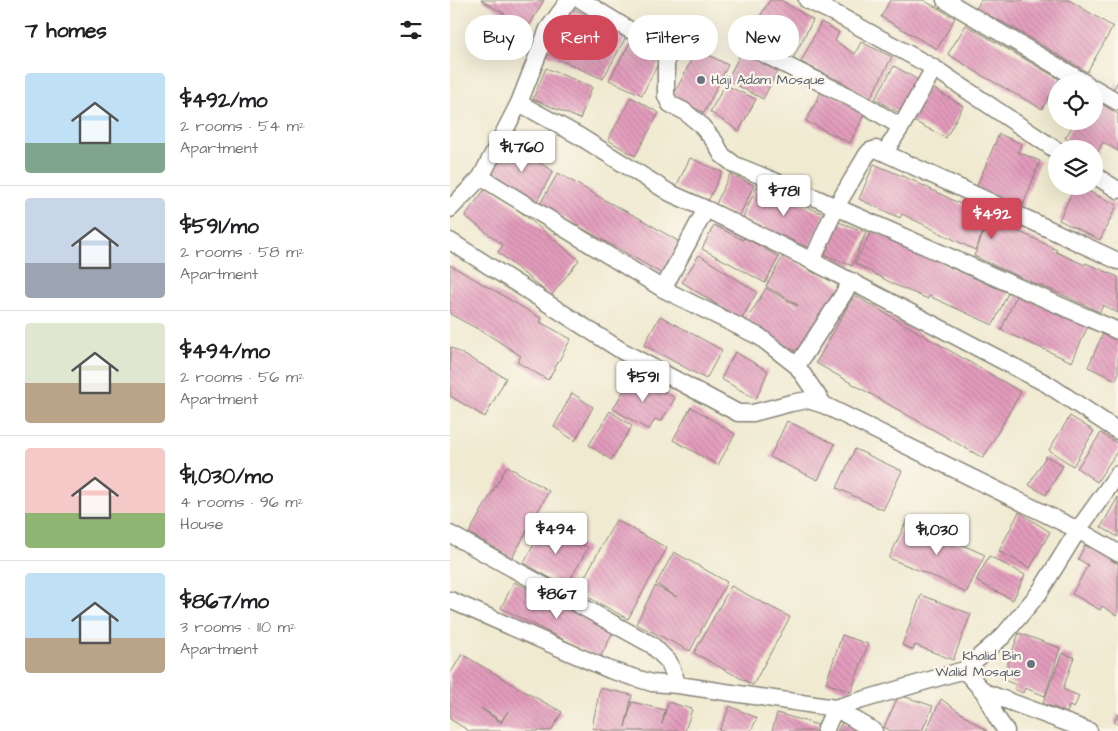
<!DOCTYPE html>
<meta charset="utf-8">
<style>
body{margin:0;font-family:"Architects Daughter",sans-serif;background:#f2f2f2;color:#202124;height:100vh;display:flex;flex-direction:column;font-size:19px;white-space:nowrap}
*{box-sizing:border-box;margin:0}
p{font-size:16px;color:#757577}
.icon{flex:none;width:28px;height:28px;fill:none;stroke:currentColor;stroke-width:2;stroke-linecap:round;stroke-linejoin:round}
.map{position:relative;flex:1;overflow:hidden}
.side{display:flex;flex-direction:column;background:#fff;width:450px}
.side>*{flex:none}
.banner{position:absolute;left:15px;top:15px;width:475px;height:45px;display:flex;gap:10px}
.tools{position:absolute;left:598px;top:75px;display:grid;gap:10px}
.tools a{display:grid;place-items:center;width:55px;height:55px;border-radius:50%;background:#fff;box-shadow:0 5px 20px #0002;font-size:25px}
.price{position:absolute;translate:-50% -42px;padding:0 11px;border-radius:5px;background:#fff;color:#222;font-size:16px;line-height:32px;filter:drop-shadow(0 1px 2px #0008)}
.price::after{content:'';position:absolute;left:50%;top:30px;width:15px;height:11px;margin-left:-8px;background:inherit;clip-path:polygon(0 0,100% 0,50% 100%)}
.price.current{background:#d1495b;color:#fff}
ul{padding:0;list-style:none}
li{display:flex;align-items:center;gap:15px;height:125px;padding:0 25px}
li+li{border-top:1px solid #e0e0e0}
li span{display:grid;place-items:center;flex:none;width:140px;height:100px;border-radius:5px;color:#555}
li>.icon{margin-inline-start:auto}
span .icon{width:60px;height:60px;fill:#fffc;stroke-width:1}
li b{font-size:21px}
h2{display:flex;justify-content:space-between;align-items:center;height:60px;padding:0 25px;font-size:21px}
.pill{padding:0 18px;border-radius:22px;background:#fff;box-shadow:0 5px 20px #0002;font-size:18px;line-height:45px}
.pill.current{background:#d1495b;color:#fff}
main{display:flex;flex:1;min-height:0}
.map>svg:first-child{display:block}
.building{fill:url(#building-back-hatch);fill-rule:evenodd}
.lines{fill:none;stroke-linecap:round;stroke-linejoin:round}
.minor-casing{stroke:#868376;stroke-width:19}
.minor{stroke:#fff;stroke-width:16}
.worship-dot{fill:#6b7280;stroke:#fbf7ec;stroke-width:2}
.labels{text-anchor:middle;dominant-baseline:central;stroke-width:4.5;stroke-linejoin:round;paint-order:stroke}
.worship-label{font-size:14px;fill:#5b616d;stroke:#fbf7ec;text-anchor:start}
</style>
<main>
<section class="side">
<h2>7 homes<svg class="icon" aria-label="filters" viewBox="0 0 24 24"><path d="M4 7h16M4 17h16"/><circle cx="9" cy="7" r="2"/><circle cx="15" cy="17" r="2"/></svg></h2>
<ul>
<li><span style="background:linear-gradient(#bfe0f5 70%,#7fa58c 0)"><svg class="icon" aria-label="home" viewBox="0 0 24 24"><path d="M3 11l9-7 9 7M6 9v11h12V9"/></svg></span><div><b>$492/mo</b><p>2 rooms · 54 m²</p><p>Apartment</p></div></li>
<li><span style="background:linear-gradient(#c9d6e8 65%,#9aa5b1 0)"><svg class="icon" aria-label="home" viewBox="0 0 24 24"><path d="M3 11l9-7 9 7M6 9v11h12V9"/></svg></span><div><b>$591/mo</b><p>2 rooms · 58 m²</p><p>Apartment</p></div></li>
<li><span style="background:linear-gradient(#dfe7d0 60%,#b9a48a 0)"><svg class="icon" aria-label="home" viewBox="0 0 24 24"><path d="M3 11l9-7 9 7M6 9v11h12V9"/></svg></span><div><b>$494/mo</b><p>2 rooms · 56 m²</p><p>Apartment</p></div></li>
<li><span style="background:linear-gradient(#f6c9c9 65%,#8fb573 0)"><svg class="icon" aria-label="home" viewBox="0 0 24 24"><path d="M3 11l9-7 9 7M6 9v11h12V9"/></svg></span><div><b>$1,030/mo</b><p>4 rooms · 96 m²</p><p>House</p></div></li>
<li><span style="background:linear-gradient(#bfe0f5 65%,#b9a48a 0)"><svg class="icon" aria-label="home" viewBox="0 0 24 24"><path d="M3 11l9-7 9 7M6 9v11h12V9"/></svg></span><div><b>$867/mo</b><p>3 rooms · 110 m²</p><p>Apartment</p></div></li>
</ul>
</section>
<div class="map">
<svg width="668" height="731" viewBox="0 0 668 731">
<defs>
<pattern id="building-back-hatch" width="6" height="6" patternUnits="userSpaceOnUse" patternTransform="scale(1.25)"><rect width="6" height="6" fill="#e29bbb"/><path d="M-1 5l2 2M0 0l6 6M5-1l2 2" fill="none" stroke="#c185a0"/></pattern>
</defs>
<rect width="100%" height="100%" fill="#fbf7ec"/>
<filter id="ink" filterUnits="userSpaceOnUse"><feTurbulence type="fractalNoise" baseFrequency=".02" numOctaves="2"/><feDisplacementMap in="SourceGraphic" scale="10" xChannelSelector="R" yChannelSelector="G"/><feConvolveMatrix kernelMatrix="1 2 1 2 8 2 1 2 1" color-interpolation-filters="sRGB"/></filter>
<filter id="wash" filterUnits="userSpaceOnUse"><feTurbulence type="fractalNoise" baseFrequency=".0096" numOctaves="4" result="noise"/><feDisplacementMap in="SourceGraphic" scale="20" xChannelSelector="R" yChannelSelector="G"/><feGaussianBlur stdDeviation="1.12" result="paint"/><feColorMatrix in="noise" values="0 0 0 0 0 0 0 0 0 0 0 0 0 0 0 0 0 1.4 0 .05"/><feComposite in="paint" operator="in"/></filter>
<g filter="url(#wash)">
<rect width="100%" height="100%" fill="#f0ead1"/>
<g id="blocks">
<!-- building -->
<path class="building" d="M31,0h63l-16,28z
M320,0h11l32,20 -22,42 -44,-25z
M440,0h33l32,18 -18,31 -56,-32z
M531,0h88l44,27 -26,45 -77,-46 -34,-17z
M118,6l30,15 28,16 -23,42 -61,-27z
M371,22l18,10 -4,9 20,13 6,-12 31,15 -22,42 -28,-17 -41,-20z
M516,25l93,54 -17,30 -59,-33 -35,-22z
M182,39l22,10 6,11 -18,35 -33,-15z
M247,49l31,16 -24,48 -31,-17z
M293,49l36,19 -16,31 -36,-19z
M444,66l26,15 -19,33 -26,-15z
M96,68l46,19 -12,32 -47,-20z
M668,81v14l-6,-3z
M275,85l31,14 -17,32 -29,-19z
M479,86l34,20 -17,32 -36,-19z
M372,90l44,21 -16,32 -44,-22z
M181,97l28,16 -24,43 -27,-16z
M644,99l24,15v37l-15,-9 -9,16v-9h-12l-17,-11 11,-17h18z
M549,134l23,10 -4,8 22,9 -18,47 -46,-20z
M59,144l44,27 -17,32 -46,-29z
M240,158l32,14 -14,29 -32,-14z
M424,164l42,18 75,37 40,18 26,13 -1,2 29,13 1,-2 32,14v36l-15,-8 -3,7 -30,-14 -30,-13v1l-66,-30 14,-34 -13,28 -73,-36 -2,4 -41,-19z
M108,173l52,30 29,15 44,26 -17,32 -126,-72z
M280,174l24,11 -15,32 -24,-11z
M38,185l91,75 -28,36 -53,-44 5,-7 -38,-29z
M307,186l67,28 -15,34 -66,-30z
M625,186h3l39,19 -17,35 -41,-20z
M386,221l30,11 -14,34 -29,-12z
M264,225l29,15 1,-3 35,20 -14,26 -34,-19 -29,-15z
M422,230l40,18 32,15 -1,1 65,29 -15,32 -64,-29 -1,3 -33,-14 -40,-22z
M249,255l58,37 -16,28 -59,-38z
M334,255l32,19 1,-2 24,15 -41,67 -54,-33 20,-33 31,18 1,-1 -32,-19z
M0,265l57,33 35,21 -2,3 31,17 -23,41 -31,-18 4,-6 -34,-22 -37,-20z
M567,294l71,32 -16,36 -71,-32z
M404,295l167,97 -38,66 -167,-95z
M210,316l62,34 -16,29 -62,-34z
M654,331l14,6v39l-2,4 -28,-13z
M0,347l56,31 -21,39 -35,-21z
M285,352l33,19 -12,28 -35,-20z
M183,374l42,24 -14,24 -6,-3 -6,11 -36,-21z
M122,393l21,14 -18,34 -21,-14z
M241,407l44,27 -17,31 -45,-25z
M160,411l22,15 -21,34 -22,-15z
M620,416l24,15 -21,35 -24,-16z
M337,421l48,23 -17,36 -48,-23z
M651,433l17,11v6l-21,32 -20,-14z
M405,449l47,22 -19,39 -46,-22z
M596,456l17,10 -17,29 -17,-10z
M57,466l42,25 -37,67 -43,-25z
M668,497v40l-17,-10z
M569,512l31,20 -20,36 -31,-17z
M166,520l51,28 -39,71 -51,-28z
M457,520l78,35 -19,38 -24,-13 -53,-22z
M95,524l43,24 -22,39 -42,-24z
M635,545l33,19v48l-2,3 -14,-9 -2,4 -28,-16 16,-29 -10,-6z
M224,552l53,30 -37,69 -54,-27 19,-38 22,11 -21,-13z
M539,556l36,19 -12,25 -37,-19z
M64,582l99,50 -13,26 -99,-50z
M281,586l59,31 -37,68 -59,-32z
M471,595l50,19 -18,46 -38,-15 -2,5 -11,-5z
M569,633l41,15 -15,48 -20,-8 -2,5 -9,-4 2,-4 -14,-6z
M392,635l26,9 -17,48 -25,-9z
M612,653l12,4 -11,32 16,7 -5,12 -5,-2 -2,7 -24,-10z
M12,654l58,35 42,23 -11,19h-82l-19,-12v-45zM31,708l20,13 7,-10 -7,12z
M150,688l32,7 -7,32 7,-25 33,8 -3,14 6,-22 24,7 -7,22h-78l-15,-3z
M449,695l34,11 -11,25h-31l-7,-4z
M491,699l24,17 22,15h-61z
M280,706l27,12 -6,13h-32z
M327,713l41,12 -1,6h-45z
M668,713v12l-4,-2z
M393,721l16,10h-22z"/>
</g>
</g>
<g filter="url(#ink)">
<use href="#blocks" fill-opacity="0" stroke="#868376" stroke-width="1"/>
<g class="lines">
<!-- minor casing -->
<g class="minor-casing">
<path id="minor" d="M131,0l78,48 7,10v38l4,8 14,7 16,13 15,18 7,13 13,10 81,33 20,9 282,124
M357,0l29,14 98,54 122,82
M495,0l142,84
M296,45l119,60 36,22
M644,88l24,14
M69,103l60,33 91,57 36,16 106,52 24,-54 30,-51 4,-5 6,-2 242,112
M435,152l16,-25 33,-59
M644,175l24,15
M31,177l182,112 97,48 37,29 27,39
M0,209l31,-32 38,-74 29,-74 21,-29
M0,241l172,110 116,62h15l38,-10 17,-3 16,5 254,125 40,23
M362,261l235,123 71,47
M213,289l43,-80
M347,366l55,-85
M0,534l202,111 17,17 9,23
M0,600l160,70 42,13 26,2 157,23 39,23
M514,670l20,22 105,39
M534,692l13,26 9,13
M375,731l10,-23 129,-38 39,-34 36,-43 39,-63 40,-56"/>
</g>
<!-- minor -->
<use href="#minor" class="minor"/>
</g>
</g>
<!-- markers -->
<g class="worship-dot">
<circle cx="251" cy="80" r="5"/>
<circle cx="581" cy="664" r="5"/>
</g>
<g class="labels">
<!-- worship labels -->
<g class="worship-label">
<text x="261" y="80">Haji Adam Mosque</text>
<text x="571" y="656" text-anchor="end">Khalid Bin<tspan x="571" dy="16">Walid Mosque</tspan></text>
</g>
</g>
</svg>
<div class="tools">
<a><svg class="icon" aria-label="locate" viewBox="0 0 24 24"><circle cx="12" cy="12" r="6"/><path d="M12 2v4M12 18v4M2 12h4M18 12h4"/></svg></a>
<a><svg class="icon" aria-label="layers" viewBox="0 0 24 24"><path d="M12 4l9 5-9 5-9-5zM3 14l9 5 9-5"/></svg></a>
</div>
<b class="price" style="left:72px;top:173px">$1,760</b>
<b class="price" style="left:334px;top:217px">$781</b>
<b class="price current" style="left:542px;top:240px">$492</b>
<b class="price" style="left:193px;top:403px">$591</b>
<b class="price" style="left:106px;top:555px">$494</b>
<b class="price" style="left:487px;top:556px">$1,030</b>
<b class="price" style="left:107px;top:620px">$867</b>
<div class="banner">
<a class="pill">Buy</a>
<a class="pill current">Rent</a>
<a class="pill">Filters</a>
<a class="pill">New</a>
</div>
</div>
</main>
